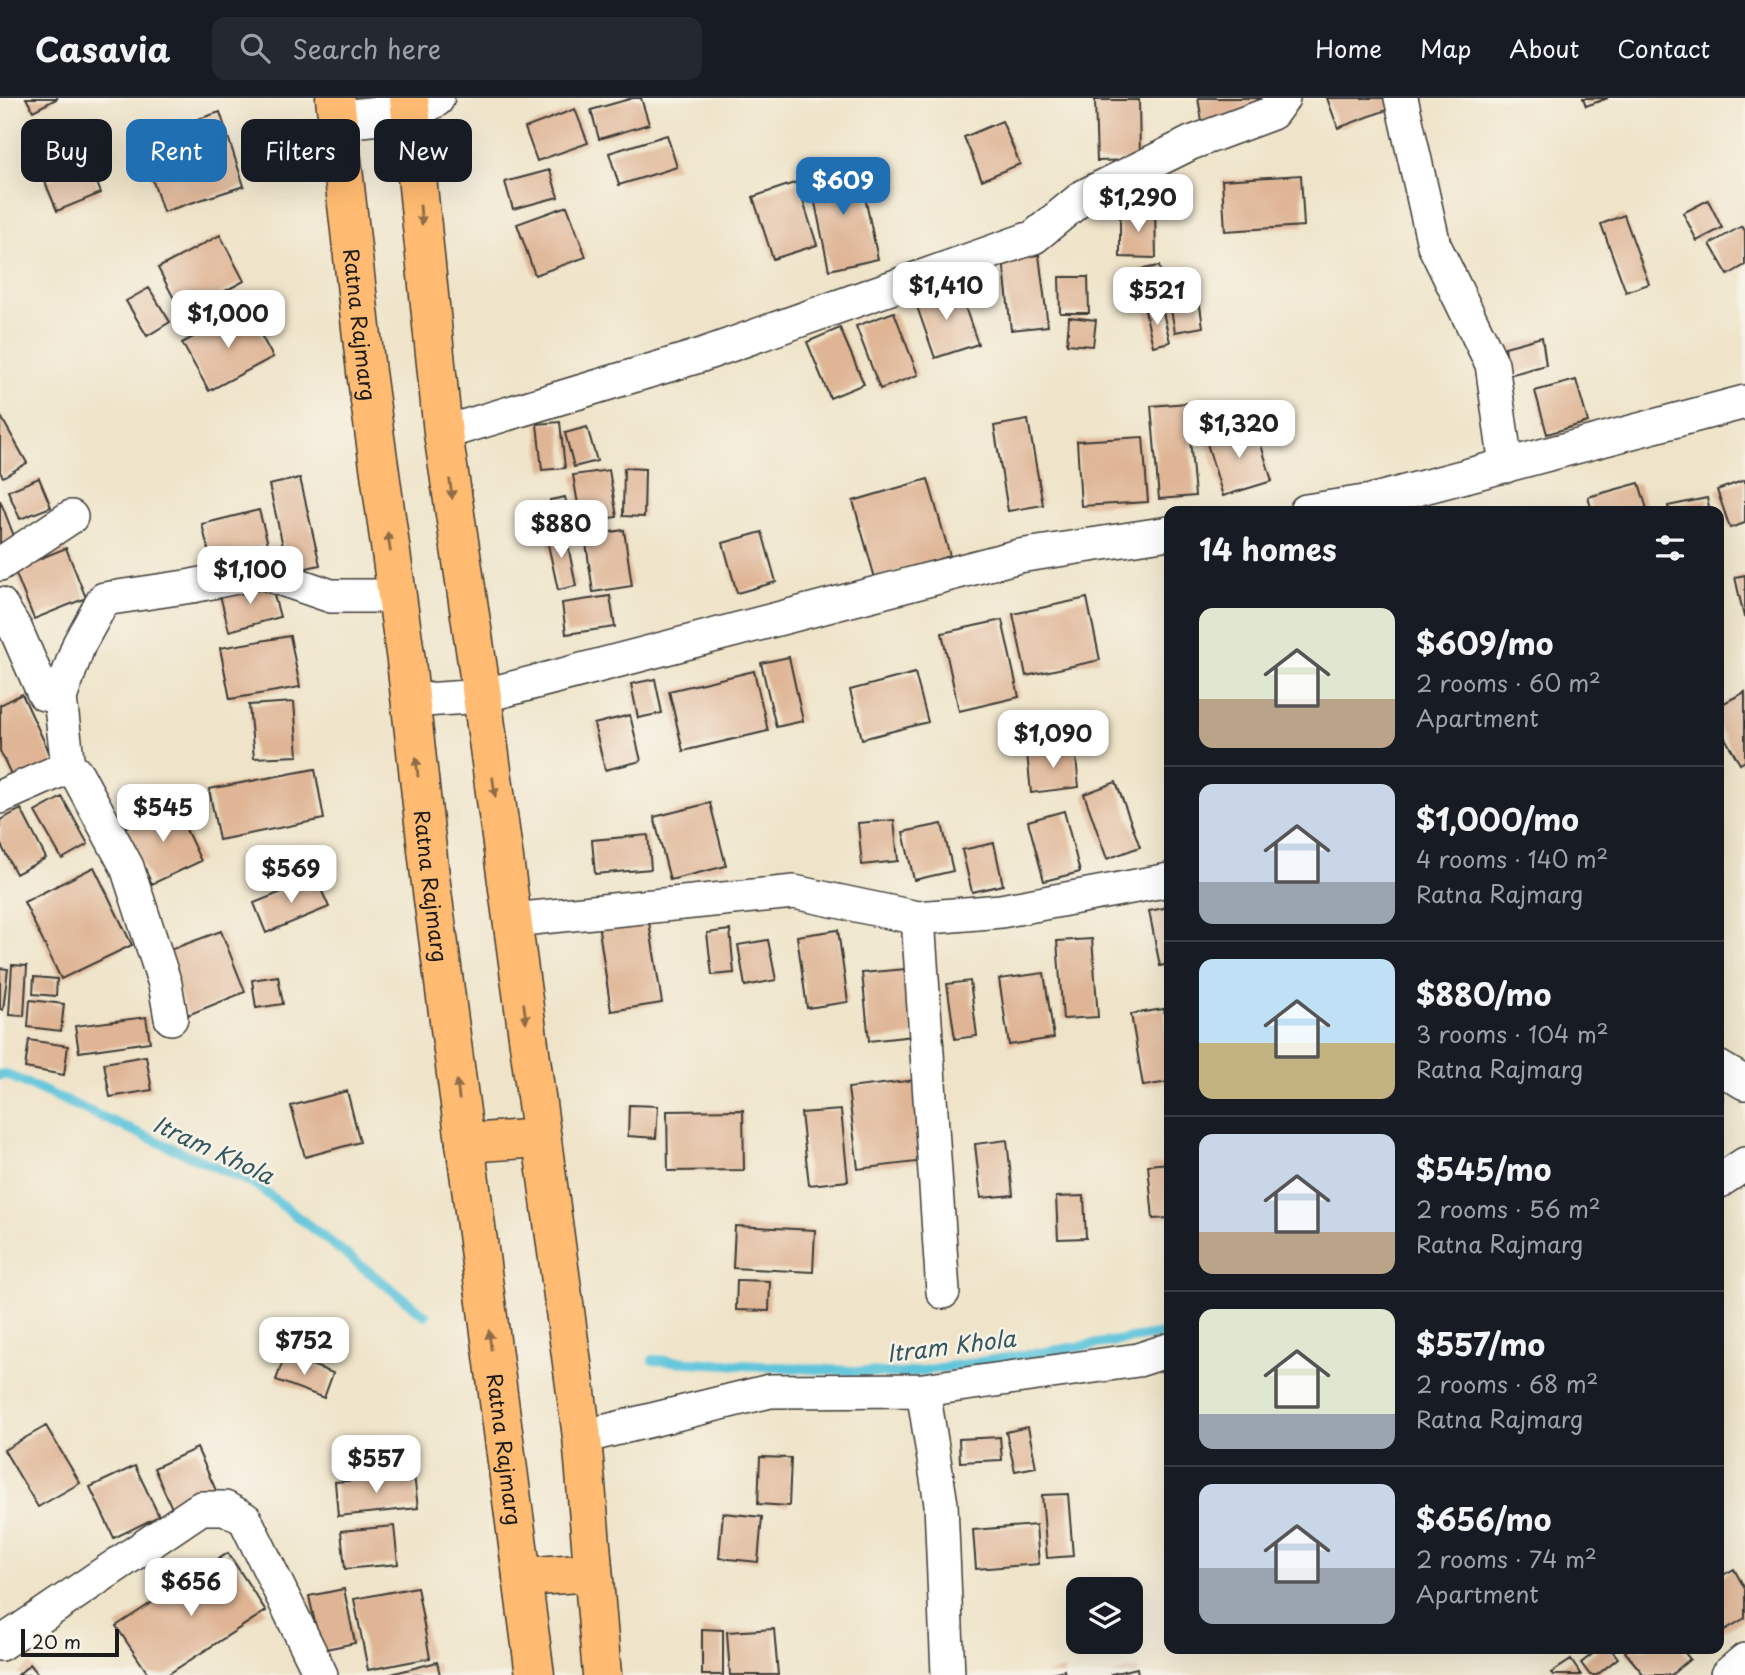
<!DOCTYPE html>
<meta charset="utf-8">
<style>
body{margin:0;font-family:"Playpen Sans",sans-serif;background:#242831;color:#f1f3f6;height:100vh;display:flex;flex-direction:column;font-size:26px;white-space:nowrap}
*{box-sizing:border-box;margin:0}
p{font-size:23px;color:#9ea1a6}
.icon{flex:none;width:38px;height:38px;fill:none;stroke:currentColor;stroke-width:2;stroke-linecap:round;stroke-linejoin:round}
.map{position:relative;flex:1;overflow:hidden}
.drawer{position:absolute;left:1164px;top:408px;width:560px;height:1148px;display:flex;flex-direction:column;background:#171b24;border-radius:14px;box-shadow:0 7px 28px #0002}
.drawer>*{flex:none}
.guide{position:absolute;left:21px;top:21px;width:665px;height:63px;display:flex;gap:14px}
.controls{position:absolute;left:1066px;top:1479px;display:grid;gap:14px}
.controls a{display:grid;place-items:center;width:77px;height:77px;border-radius:14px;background:#171b24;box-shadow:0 7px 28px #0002;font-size:35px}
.scale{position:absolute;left:21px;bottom:18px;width:98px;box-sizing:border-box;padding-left:7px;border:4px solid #1c1c1c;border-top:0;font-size:19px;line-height:24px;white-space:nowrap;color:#1c1c1c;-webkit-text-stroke:5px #f7f3e8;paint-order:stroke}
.price{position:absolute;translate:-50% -60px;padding:0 16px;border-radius:14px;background:#fff;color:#222;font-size:23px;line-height:46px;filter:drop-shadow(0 2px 4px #0008)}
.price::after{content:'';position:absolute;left:50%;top:42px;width:21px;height:16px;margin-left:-10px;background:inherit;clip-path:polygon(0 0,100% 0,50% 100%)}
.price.current{background:#1f6fb2;color:#fff}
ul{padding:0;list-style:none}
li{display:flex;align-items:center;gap:21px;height:175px;padding:0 35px}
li+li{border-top:2px solid #363941}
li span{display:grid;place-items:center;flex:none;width:196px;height:140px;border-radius:14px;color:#555}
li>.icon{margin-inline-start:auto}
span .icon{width:84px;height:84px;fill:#fffc;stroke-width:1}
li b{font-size:30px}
h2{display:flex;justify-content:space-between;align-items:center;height:84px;padding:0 35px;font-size:30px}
.pill{padding:0 24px;border-radius:14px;background:#171b24;box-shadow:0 7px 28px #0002;font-size:24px;line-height:63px}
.pill.current{background:#1f6fb2;color:#fff}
header{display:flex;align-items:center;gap:42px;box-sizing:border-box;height:98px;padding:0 35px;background:#171b24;border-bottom:2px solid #363941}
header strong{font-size:33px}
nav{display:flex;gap:38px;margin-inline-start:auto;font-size:24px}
.search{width:490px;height:63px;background:#242831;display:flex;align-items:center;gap:18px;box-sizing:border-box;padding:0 24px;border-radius:14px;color:#9ea1a6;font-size:26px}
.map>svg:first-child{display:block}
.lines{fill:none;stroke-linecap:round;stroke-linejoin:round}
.stream{stroke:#5ec5db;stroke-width:10}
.building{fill:#dfb595}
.minor-casing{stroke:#3c3a36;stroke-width:36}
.tertiary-casing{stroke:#3c3a36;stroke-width:41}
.primary-casing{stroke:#3c3a36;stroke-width:41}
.minor{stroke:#fff;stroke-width:33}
.tertiary{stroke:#fff;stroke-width:38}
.primary{stroke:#ffbb71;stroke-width:38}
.oneway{fill:#8e6c46}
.labels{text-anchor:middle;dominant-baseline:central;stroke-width:5;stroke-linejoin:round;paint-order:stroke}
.street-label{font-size:21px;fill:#1c1c1c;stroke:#f7f3e8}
.water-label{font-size:23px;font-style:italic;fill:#33575f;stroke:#f7f3e8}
</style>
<header>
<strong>Casavia</strong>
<div class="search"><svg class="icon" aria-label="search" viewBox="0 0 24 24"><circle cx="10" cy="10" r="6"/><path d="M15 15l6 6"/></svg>Search here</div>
<nav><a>Home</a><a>Map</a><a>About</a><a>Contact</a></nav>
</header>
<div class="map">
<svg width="1745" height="1577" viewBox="0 0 1745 1577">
<rect width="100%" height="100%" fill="#f7f3e8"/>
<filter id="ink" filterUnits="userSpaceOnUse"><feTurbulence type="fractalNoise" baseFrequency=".0143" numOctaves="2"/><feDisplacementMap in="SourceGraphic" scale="14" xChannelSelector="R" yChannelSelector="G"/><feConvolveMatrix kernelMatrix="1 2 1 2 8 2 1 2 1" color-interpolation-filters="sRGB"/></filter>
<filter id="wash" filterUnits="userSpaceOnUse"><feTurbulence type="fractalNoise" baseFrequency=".00686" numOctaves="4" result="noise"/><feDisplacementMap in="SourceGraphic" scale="28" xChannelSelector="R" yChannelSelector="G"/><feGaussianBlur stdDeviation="1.57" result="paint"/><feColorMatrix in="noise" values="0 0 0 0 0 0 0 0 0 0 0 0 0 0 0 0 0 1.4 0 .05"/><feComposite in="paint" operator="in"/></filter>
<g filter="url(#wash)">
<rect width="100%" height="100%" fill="#efe4c9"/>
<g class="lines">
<!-- stream -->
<path class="stream" d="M0,977l5,-1 251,111 169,130
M653,1262l249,14 267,-41"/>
</g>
<g id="blocks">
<!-- building -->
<path class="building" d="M26,0h32l-25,13z
M633,0h8l8,26 -50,15 -8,-29z
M1198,0h61l2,14 -59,9z
M1327,0h61l4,10 -54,20z
M1583,0h25l-22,8z
M1095,2h44l1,60 -43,1z
M575,11l13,34 -51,18 -12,-33z
M220,14l24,74 -81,26 -24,-74z
M1002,23l18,43 -38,16 -18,-43z
M667,37l10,32 -58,18 -10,-32z
M89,65l12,30 -44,18 -12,-29z
M858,66l20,95 -49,11 -20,-96z
M550,72l8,27 -45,12 -8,-27z
M1301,77l3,51 -79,5 -3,-51z
M797,84l20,63 -44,14 -20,-62z
M1708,102l14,28 -25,13 -14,-28z
M567,108l19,51 -51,18 -18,-51z
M1120,112h35l1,48 -36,-1z
M1624,117l25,69 -23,8 -25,-68z
M1742,128l3,5v34l-17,10 -18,-31z
M220,137l24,46 -62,33 -24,-46z
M1039,157l9,71 -37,4 -8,-71z
M1159,168l5,24 -31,7 -5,-25z
M1059,179h29l1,36h-29z
M958,189l20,57 -43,14 -20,-57z
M149,190l21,34 -23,14 -21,-35z
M1199,201l4,28 -28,5 -5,-28z
M246,210l27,49 -64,34 -27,-48z
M1162,210l8,34 -17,4 -8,-35z
M894,214l24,63 -38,14 -24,-63z
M1069,219l27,3 -3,26 -26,-2z
M840,230l24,56 -34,14 -23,-56z
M1542,239l4,28 -37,10 -4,-28z
M1576,282l12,42 -41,12 -12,-43z
M1187,305l8,93 -36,3 -8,-93z
M0,317l27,48 -24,14 -3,-5z
M1028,322l15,85 -35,6 -14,-85z
M560,324l5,46 -23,2 -5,-46z
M1255,327l17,56 -49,15 -17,-56z
M587,329l10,34 -23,6 -9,-34z
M1143,339l5,65 -67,4 -4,-65z
M624,370l21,1 -1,48 -21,-1z
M609,372l8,47 -36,5 -8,-47z
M39,380l12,29 -31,12 -12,-28z
M300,380l20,87 -31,7 -20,-87z
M928,381l22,77 -75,22 -22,-77z
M1745,382v43l-15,5 -13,-38z
M1639,385l8,26 -55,2 -4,-14z
M565,399l6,27 -16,3 -5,-27z
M1707,400l3,13h-41l-1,-5z
M0,402l17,44 -17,6z
M259,412l9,34 -58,13 -8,-33z
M565,432l11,56 -18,4 -12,-55z
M624,432l8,56 -39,6 -8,-56z
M762,434l14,50 -39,11 -14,-50z
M66,450l20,50 -52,21 -20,-50z
M1745,477v42h-1l-9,-40z
M270,483l10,36 -51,14 -9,-36z
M610,498l5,31 -49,7 -4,-31z
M1087,500l13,62 -74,16 -13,-62z
M1002,522l17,77 -60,14 -17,-78z
M290,538l10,51 -70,12 -10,-51z
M789,559l14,64 -27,6 -15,-64z
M754,573l14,60 -85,20 -14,-60z
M915,575l13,49 -66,17 -12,-49z
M655,581l7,34 -24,5 -7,-34z
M1745,594v69l-5,3 -22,-38v-20z
M22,596l35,75 -40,18 -17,-36v-46z
M294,604l4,54 -44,2 -5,-53z
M630,617l11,46 -36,9 -11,-46z
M1075,650l4,39 -48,6 -4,-40z
M315,671l9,50 -105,21 -10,-51z
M1116,684l24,65 -33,12 -23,-65z
M62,699l26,47 -26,15 -27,-47z
M710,705l16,63 -56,14 -16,-63z
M174,706l27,57 -49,23 -28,-56z
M21,711l25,49 -30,16 -16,-31v-23z
M1064,713l16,61 -36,9 -16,-60z
M894,722l4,41 -36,4 -4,-42z
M942,726l11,47 -39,9 -11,-48z
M648,737l3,34 -56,5 -3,-34z
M994,745l9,42 -31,7 -10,-42z
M94,769l38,78 -71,34 -37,-77z
M316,780l13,29 -63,26 -12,-30z
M1169,809v57l-9,2 -11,-55z
M648,818l14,87 -51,8 -13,-88z
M730,832l4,43 -22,2 -5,-42z
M838,832l10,72 -41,6 -10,-72z
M221,833l24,61 -57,23 -24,-63z
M1092,841l6,78 -35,2 -6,-78z
M768,842l8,40 -31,6 -7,-41z
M12,867l15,1 -3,50 -15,-1z
M0,870l8,1 -5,41 -3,-1z
M906,871l7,67 -44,5 -7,-68z
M1044,875l10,65 -45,7 -10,-66z
M278,878l5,28 -27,4 -4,-28z
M34,879l23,2 -1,17 -23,-2z
M970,883l7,55 -22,3 -8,-55z
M30,902l34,4 -3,27 -33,-4z
M1164,911l5,30v43l-26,4 -12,-72z
M146,919l4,25 -71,10 -4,-26z
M29,942l39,6 -4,29 -39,-7z
M146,958l6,34 -42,7 -6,-34z
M915,982l10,81 -67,8 -10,-81z
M347,993l13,51 -55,15 -14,-51z
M1718,997l5,1 -3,31h-2z
M629,1007l29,1 -2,32 -28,-2z
M743,1012l1,60 -76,1 -1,-60z
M841,1012l7,71 -39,4 -8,-72z
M1007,1042l6,55 -32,3 -6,-54z
M1169,1065v55l-16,1 -5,-54z
M1084,1098l2,42 -28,1 -2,-42z
M735,1128l80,4 -2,42 -80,-4z
M737,1182l33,1 -1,30 -33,-1z
M285,1257l48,18 -9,25 -48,-18z
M46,1328l34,57 -42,24 -34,-57z
M1028,1329l8,40 -21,4 -9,-39z
M1000,1339l2,23 -42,2 -1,-23z
M197,1350l21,47 -43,20 -21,-47z
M760,1359l31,1 -2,48 -31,-2z
M135,1368l24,50 -45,22 -24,-51z
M414,1377l4,33 -80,8 -3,-34z
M1068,1396l5,62 -26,2 -5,-63z
M723,1415l39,4 -4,45 -39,-4z
M1036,1427l3,39 -63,5 -3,-39z
M394,1428l4,38 -53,5 -4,-38z
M228,1455l38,58 -99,64h-18l-33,-49z
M1734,1471l11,20v29l-22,13 -5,-7v-46z
M417,1489l13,71 -62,12 -14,-71z
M344,1491l11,54 -34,7 -12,-54z
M702,1531l21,1v45h-21z
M774,1531l4,46h-48l-3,-43z
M1600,1550h10l8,10 -21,17h-7l-9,-12z
M1629,1550h52l9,11 -19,16h-27l-19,-23z
M1571,1562l10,15h-28l-2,-2z
M437,1564l3,13h-49v-1z
M30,1566l9,11h-21z
M1137,1570l1,7h-26l-1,-1z
M1064,1572l1,5h-17l-1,-1z"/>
</g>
</g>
<g filter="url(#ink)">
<use href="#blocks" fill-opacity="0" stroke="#3c3a36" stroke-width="2"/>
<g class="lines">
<!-- minor casing -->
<g class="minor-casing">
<path id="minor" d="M1401,0l33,147 58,119 14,102
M443,335l256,-77 335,-119 50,-41 107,-53 81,-30 11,-15
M1306,413l65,-10 374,-99
M0,466l71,-47
M0,506l16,26 28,64 16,4 19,-54 25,-45 88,-13 69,-14 70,24h65
M60,600l8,69 9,7 50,93 38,117 6,34
M410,603l72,-5 537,-140 150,-23
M0,699l68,-30
M918,820l25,374
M512,822l282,-28 124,26 83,-7 168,-31
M1718,969l27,16
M1718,1084l27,-18
M923,1292l18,114 7,171
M582,1339l188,-46 153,-1 215,-30 31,-10
M0,1546l201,-136h24l20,11 76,156
M1727,1577l18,-15"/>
</g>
<!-- tertiary casing -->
<g class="tertiary-casing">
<path id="tertiary" d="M338,22l73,-8 24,-14"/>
</g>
<!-- primary casing -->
<g class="primary-casing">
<g id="primary">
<path id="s1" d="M335,0l31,274 40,289 24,215 105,799"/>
<path d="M409,0l34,335 39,263 100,741 20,238"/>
<path d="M465,1045l77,-5"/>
<path d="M522,1479l71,-5"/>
</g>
</g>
<!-- minor -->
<use href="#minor" class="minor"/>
<!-- tertiary -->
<use href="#tertiary" class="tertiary"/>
<!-- primary -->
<use href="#primary" class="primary"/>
</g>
<!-- one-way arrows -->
<defs><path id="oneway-solid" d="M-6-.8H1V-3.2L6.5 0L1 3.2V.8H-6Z" transform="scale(1.75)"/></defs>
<g class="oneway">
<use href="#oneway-solid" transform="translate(421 117) rotate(84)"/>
<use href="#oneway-solid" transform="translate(451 391) rotate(82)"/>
<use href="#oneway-solid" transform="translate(389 444) rotate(-98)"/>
<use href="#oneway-solid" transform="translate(417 669) rotate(-96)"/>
<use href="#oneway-solid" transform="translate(494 689) rotate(82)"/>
<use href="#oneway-solid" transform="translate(525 915) rotate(82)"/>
<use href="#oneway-solid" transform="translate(458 992) rotate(-97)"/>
<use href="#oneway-solid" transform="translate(490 1242) rotate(-97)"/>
</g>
</g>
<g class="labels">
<!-- street labels -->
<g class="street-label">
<text stroke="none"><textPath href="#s1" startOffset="228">Ratna Rajmarg</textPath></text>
<text stroke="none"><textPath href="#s1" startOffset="794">Ratna Rajmarg</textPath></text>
<text stroke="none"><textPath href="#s1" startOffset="1362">Ratna Rajmarg</textPath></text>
</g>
<!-- water labels -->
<g class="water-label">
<text transform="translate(214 1051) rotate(25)">Itram Khola</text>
<text transform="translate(951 1247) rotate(-7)">Itram Khola</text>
</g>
</g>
</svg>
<div class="controls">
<a><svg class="icon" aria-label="layers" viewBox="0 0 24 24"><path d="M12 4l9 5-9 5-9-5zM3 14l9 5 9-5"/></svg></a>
</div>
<div class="scale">20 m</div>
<b class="price current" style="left:843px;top:119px">$609</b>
<b class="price" style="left:1138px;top:136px">$1,290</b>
<b class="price" style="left:946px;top:224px">$1,410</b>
<b class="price" style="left:1157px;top:229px">$521</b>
<b class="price" style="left:228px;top:252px">$1,000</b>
<b class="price" style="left:1239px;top:362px">$1,320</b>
<b class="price" style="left:561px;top:462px">$880</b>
<b class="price" style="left:250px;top:508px">$1,100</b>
<b class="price" style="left:1053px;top:672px">$1,090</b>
<b class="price" style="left:163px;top:746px">$545</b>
<b class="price" style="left:291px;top:807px">$569</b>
<b class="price" style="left:304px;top:1279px">$752</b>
<b class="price" style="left:376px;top:1397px">$557</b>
<b class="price" style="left:191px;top:1520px">$656</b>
<div class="guide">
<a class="pill">Buy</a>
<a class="pill current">Rent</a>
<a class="pill">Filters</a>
<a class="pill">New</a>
</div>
<section class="drawer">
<h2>14 homes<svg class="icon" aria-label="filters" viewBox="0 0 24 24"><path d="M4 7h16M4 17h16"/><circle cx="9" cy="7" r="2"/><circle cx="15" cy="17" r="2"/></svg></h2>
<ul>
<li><span style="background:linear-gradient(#dfe7d0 65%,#b9a48a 0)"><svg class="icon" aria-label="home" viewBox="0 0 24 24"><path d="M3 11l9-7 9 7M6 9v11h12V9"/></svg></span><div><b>$609/mo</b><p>2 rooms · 60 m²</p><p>Apartment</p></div></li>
<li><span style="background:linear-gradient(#c9d6e8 70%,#9aa5b1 0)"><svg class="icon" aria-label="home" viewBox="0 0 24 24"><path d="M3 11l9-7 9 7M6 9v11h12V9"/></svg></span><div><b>$1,000/mo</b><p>4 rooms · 140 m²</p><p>Ratna Rajmarg</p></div></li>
<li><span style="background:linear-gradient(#bfe0f5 60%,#c2b280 0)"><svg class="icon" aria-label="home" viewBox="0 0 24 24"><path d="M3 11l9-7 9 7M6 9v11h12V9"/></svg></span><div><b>$880/mo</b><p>3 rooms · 104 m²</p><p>Ratna Rajmarg</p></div></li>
<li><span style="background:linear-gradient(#c9d6e8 70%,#b9a48a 0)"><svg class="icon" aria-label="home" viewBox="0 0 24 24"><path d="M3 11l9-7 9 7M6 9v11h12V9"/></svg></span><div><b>$545/mo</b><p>2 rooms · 56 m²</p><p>Ratna Rajmarg</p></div></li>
<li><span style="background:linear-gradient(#dfe7d0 75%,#9aa5b1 0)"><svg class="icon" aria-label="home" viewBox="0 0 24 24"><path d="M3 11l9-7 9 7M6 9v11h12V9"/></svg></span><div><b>$557/mo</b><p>2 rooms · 68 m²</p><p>Ratna Rajmarg</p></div></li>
<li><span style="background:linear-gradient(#c9d6e8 60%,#9aa5b1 0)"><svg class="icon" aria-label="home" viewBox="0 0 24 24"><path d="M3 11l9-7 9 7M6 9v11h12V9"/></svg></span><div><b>$656/mo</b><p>2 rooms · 74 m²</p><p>Apartment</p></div></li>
</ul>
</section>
</div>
